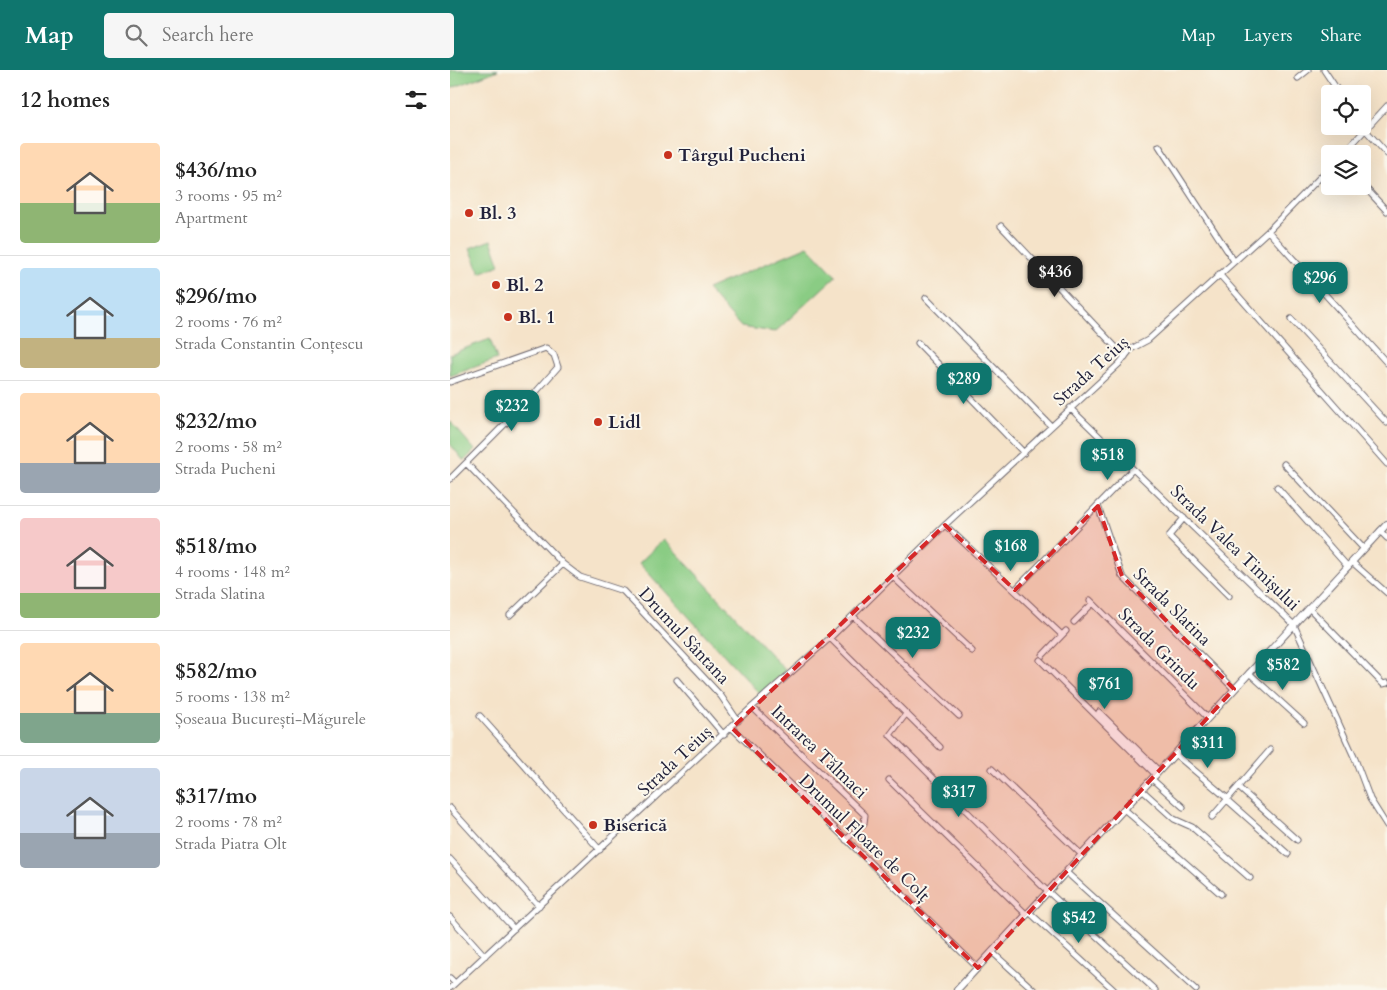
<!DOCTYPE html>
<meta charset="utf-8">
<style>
body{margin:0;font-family:Cardo,serif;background:#f6f6f6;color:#222;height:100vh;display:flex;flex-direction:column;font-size:19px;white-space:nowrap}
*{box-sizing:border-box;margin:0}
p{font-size:16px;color:#767676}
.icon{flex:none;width:28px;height:28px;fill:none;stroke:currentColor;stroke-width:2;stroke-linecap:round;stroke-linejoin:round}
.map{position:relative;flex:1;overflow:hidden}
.details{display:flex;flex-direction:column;background:#fff;width:450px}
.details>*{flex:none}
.buttons{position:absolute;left:871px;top:15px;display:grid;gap:10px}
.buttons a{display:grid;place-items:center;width:50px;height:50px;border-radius:5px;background:#fff;box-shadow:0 5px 20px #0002;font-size:25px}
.price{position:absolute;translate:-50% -42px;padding:0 11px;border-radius:10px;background:#0f766e;color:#fff;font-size:16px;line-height:32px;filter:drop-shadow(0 1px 2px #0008)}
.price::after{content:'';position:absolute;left:50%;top:30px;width:15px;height:11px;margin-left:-8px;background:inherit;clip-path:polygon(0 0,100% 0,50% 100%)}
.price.selected{background:#222;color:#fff}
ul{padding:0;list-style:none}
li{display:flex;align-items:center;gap:15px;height:125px;padding:0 20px}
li+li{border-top:1px solid #e0e0e0}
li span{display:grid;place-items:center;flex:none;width:140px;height:100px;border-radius:5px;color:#555}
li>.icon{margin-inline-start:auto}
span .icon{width:60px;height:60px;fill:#fffc;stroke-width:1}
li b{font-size:21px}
h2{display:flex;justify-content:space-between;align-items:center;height:60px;padding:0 20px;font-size:21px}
header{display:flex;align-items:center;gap:30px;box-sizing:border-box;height:70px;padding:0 25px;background:#0f766e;color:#fff}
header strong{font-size:24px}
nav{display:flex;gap:28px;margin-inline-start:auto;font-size:18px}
.search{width:350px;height:45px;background:#f6f6f6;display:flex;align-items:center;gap:12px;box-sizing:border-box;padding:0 18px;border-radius:5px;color:#767676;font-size:19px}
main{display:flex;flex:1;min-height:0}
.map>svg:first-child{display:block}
.green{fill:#8acc84;stroke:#567760}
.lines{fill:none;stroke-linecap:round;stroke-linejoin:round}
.minor-casing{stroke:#6c666d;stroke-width:7}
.major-casing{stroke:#6c666d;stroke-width:8}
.minor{stroke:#fff;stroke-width:5}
.major{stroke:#fff;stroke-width:6}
.marked{fill:#d62828;fill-opacity:0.2;stroke:#d62828;stroke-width:4;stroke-dasharray:10 6;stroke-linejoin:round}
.poi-dot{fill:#c8321e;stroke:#fbf7ec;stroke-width:2}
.labels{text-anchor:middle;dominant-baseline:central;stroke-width:4;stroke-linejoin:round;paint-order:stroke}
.poi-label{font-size:18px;font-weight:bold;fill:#22223b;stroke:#fbf7ec;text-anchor:start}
.street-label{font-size:18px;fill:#22223b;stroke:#fbf7ec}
</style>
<header>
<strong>Map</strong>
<div class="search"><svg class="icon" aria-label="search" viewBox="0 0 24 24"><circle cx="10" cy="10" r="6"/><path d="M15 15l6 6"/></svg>Search here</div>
<nav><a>Map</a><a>Layers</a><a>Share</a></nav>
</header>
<main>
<section class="details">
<h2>12 homes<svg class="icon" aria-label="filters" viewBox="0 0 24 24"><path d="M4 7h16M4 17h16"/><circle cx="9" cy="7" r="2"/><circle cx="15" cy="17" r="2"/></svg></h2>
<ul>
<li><span style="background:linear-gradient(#ffd9b3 60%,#8fb573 0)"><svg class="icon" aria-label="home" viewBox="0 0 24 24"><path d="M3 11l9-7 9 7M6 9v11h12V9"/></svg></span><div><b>$436/mo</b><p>3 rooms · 95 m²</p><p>Apartment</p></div></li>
<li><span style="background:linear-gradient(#bfe0f5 70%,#c2b280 0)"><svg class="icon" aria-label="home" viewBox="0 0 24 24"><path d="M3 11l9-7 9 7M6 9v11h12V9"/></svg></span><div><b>$296/mo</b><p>2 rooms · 76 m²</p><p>Strada Constantin Conțescu</p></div></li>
<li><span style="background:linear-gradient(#ffd9b3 70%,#9aa5b1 0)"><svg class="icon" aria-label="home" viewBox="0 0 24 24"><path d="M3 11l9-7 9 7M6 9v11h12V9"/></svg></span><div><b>$232/mo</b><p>2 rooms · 58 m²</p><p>Strada Pucheni</p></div></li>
<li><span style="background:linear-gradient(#f6c9c9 75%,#8fb573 0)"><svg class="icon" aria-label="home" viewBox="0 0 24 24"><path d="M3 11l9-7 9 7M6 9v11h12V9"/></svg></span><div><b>$518/mo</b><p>4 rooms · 148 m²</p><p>Strada Slatina</p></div></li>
<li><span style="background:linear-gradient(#ffd9b3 70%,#7fa58c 0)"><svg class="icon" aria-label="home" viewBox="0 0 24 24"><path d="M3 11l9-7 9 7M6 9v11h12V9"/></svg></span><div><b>$582/mo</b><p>5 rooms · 138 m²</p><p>Șoseaua București-Măgurele</p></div></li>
<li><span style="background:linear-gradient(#c9d6e8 65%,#9aa5b1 0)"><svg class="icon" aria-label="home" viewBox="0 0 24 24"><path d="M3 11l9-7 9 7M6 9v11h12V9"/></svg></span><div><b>$317/mo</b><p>2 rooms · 78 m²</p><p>Strada Piatra Olt</p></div></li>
</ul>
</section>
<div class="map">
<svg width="937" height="920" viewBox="0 0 937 920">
<rect width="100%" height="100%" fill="#fbf7ec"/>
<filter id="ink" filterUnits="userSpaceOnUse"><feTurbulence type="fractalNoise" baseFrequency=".02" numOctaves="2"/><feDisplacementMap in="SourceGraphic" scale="10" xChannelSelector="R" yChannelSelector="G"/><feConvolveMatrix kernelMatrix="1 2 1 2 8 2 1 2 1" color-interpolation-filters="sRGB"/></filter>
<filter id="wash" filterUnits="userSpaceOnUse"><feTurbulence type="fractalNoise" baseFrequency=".0096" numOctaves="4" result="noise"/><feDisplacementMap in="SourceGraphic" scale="20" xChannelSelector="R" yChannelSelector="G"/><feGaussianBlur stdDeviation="1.12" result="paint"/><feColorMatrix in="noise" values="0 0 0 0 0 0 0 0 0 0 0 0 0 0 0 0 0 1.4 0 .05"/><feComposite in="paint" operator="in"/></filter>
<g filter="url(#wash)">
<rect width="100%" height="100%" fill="#f5e3c9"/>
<!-- green -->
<path class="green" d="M0,0h48l-48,19z
M41,170l9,25 -20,8 -10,-25z
M358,176l28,30 -61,56 -34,-5 -34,-38z
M40,269l7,20 -47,17v-22z
M0,351l25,29 -11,11 -14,-17z
M214,469l122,132 -26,23 -121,-131z"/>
</g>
<g filter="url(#ink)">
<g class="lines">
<!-- minor casing -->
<g class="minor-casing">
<path id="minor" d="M874,0l16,24
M848,8l10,-8
M912,56l25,28
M709,76l75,115
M893,84l44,-48
M912,114l25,27
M551,156l124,131
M818,161l119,132
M769,204l168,190
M476,228l125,128
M841,249l96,104
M468,273l106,110
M0,312l96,-34 8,7 4,12 -30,34 -78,78
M620,338l224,217 61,134 15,40 17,27
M17,394l96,100 17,13 43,14 98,105 17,25
M834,394l80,85
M827,417l71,80
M648,436l24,70 112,113
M734,448l-15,18 60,60
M495,455l117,110
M930,461l7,7
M902,492l35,31
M443,507l79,74
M565,520l118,-121
M640,530l118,118
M859,538l74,76 4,-1
M60,545l53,-51
M403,546l106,100
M624,552l19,-19
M380,568l110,109
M593,585l23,-24
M590,590l116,115
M799,603l55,50
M227,610l47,55
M302,637l113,108 -1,8 -18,17
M649,642l60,59
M456,644l-16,21 152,151 113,104
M30,646l120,134
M282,658l246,240
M725,684l53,45
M542,699l90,86
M702,709l31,28
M439,710l138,135
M788,717l59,53
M692,720l32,29 18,8 58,51
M777,730l61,54
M0,738l89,98
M674,739l97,85
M762,747l58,-67
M0,789l64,70
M616,802l130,118
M579,842l85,78
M0,847l35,39
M542,882l42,38
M0,908l5,5
M0,918l302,-281 78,-69 115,-113 174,-161 12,-15 17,-9 120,-109 62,-64"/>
</g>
<!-- major casing -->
<g class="major-casing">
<path id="major" d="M507,920l430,-466"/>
</g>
<!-- minor -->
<use href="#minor" class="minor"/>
<!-- major -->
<use href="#major" class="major"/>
</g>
</g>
<!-- marked area -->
<path class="marked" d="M648,436l24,70 112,113 -256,279 -246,-240 213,-203 70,65z"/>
<!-- markers -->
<g class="poi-dot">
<circle cx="218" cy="85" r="5"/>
<circle cx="19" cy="143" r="5"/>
<circle cx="46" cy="215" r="5"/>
<circle cx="58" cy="247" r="5"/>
<circle cx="148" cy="352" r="5"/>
<circle cx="143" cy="755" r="5"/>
</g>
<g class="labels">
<!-- poi labels -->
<g class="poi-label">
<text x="228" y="85">Târgul Pucheni</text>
<text x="29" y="143">Bl. 3</text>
<text x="56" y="215">Bl. 2</text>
<text x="68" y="247">Bl. 1</text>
<text x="158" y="352">Lidl</text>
<text x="153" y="755">Biserică</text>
</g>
<!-- street labels -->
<g class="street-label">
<text transform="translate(641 301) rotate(-42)">Strada Teiuș</text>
<text transform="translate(785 478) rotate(44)">Strada Valea Timișului</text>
<text transform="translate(722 537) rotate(45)">Strada Slatina</text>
<text transform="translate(234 566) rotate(47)">Drumul Sântana</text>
<text transform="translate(709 579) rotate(45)">Strada Grindu</text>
<text transform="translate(369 682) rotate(44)">Intrarea Tălmaci</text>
<text transform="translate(225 691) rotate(-43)">Strada Teiuș</text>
<text transform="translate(414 768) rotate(44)">Drumul Floare de Colț</text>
</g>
</g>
</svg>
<div class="buttons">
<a><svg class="icon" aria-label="locate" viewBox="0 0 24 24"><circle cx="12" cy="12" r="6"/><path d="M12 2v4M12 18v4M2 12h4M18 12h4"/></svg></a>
<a><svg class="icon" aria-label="layers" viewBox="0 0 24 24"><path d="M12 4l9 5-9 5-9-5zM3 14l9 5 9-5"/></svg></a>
</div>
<b class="price selected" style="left:605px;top:228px">$436</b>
<b class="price" style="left:870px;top:234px">$296</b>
<b class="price" style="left:514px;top:335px">$289</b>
<b class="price" style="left:62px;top:362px">$232</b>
<b class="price" style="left:658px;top:411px">$518</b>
<b class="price" style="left:561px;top:502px">$168</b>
<b class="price" style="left:463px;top:589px">$232</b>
<b class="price" style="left:833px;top:621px">$582</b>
<b class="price" style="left:655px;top:640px">$761</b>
<b class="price" style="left:758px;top:699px">$311</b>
<b class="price" style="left:509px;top:748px">$317</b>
<b class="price" style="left:629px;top:874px">$542</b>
</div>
</main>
